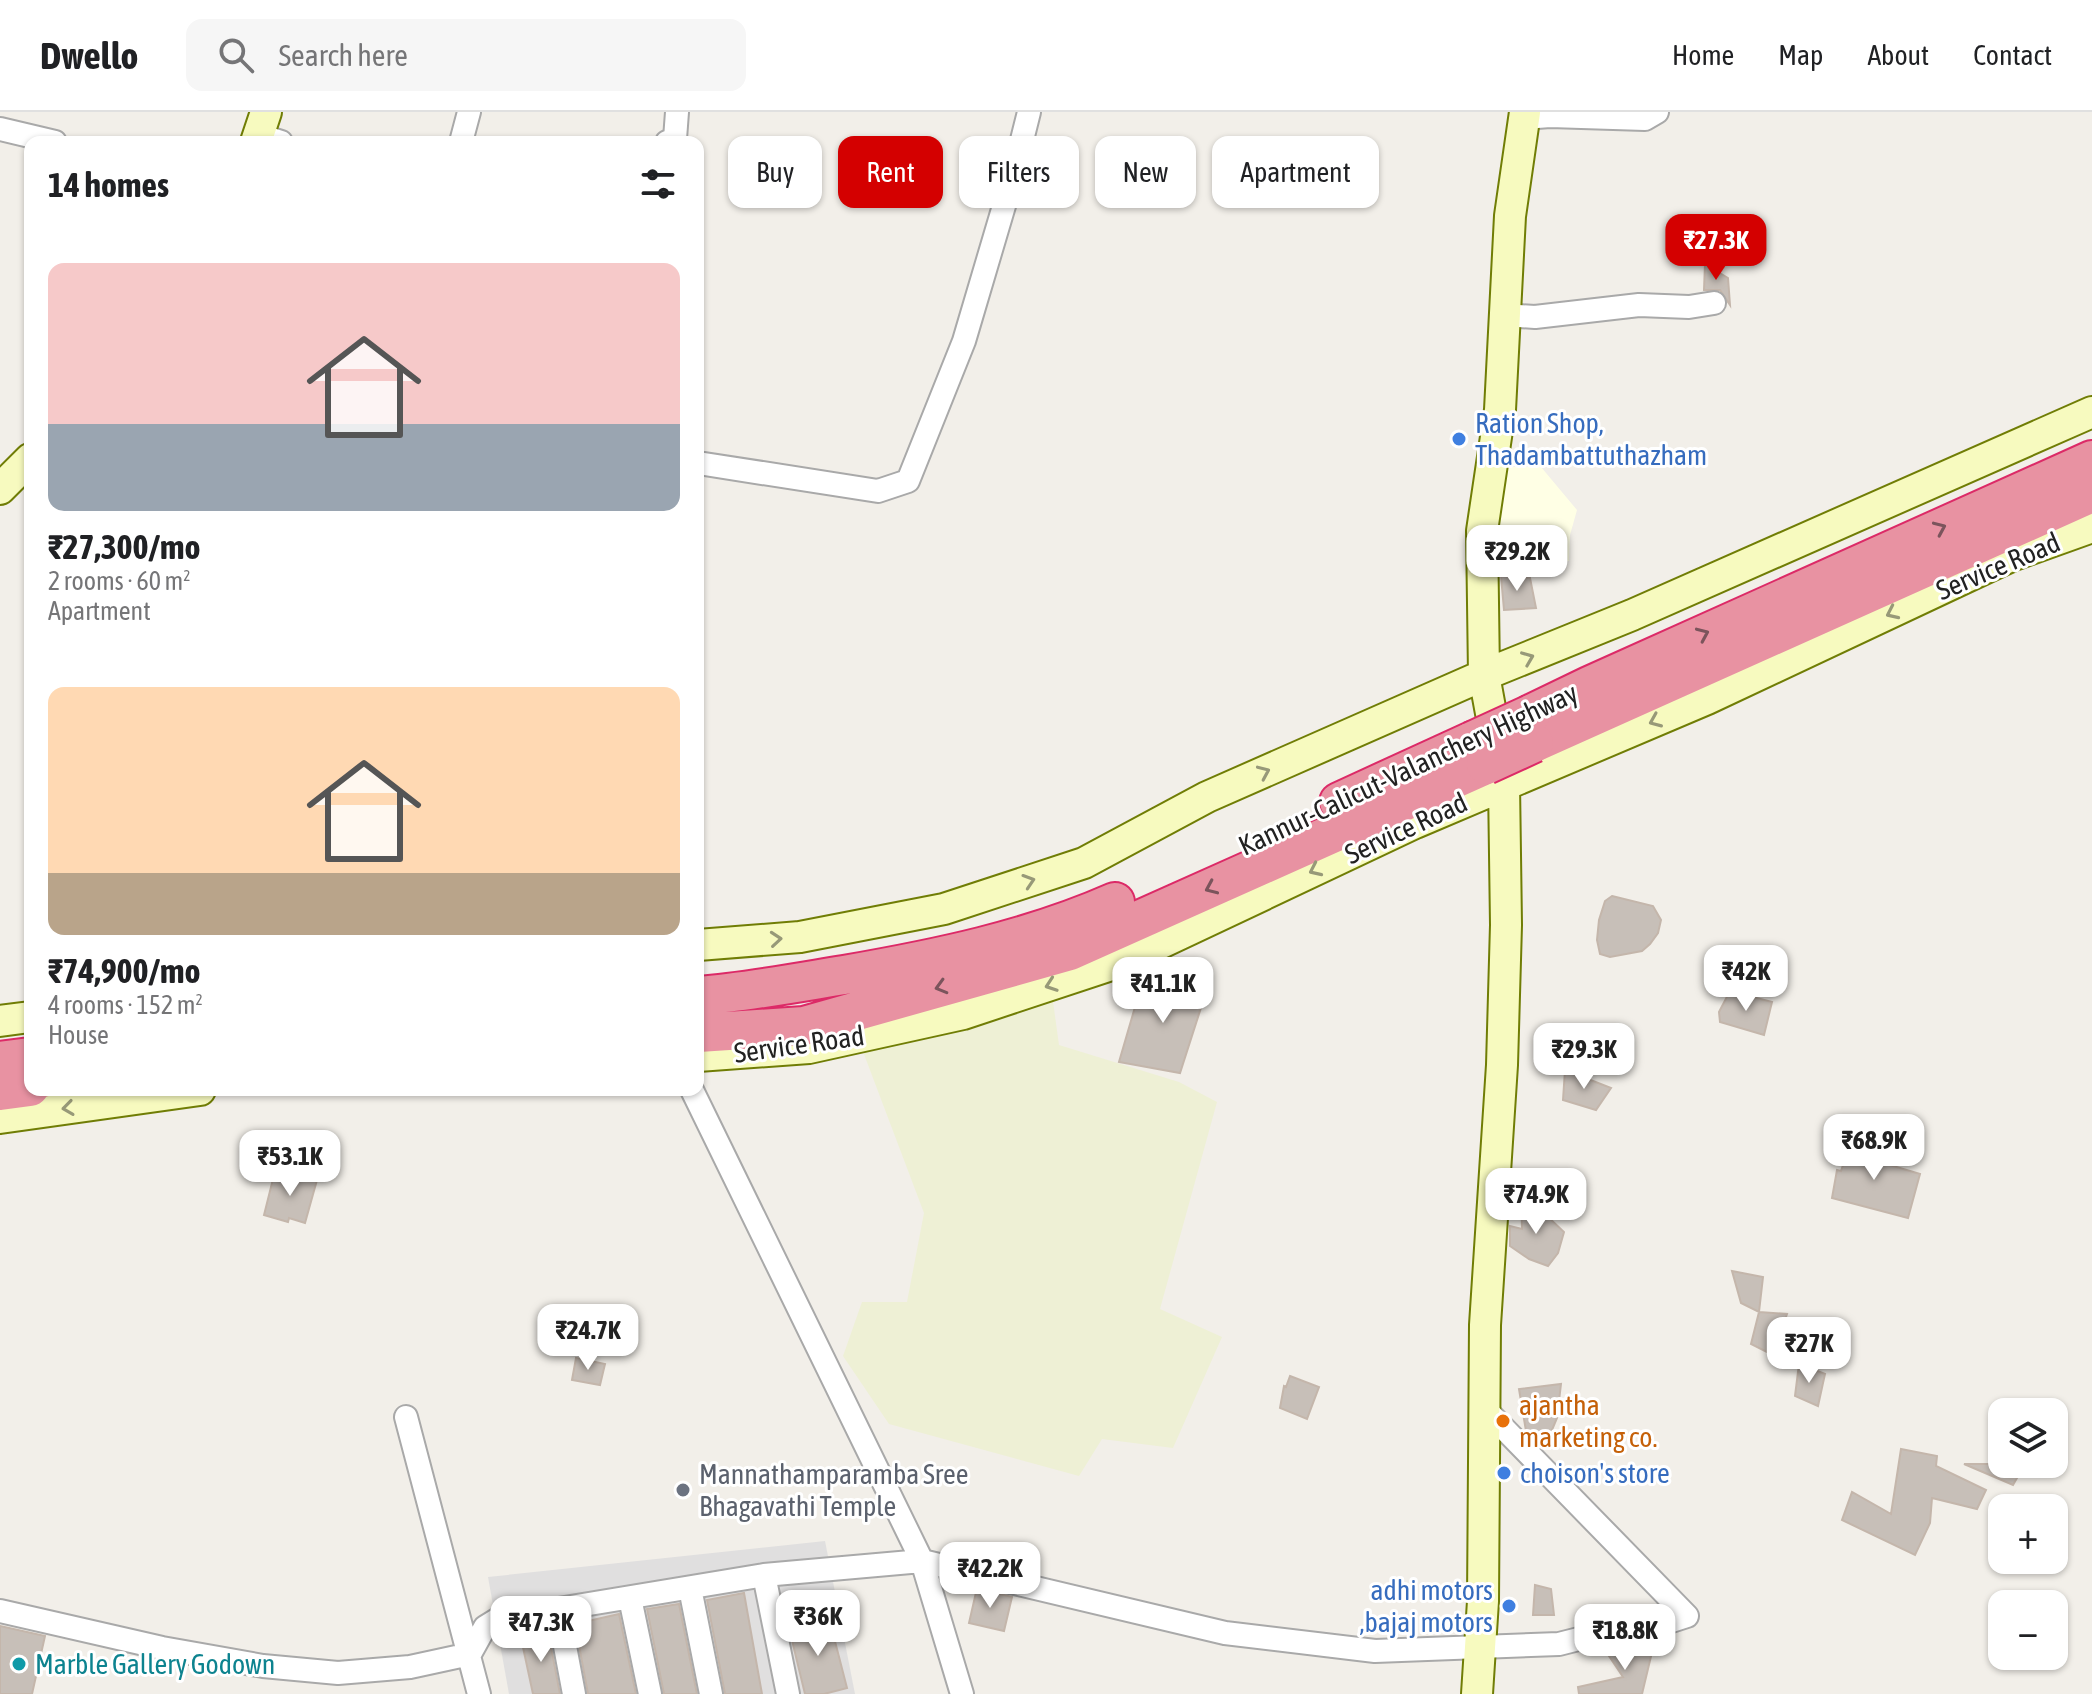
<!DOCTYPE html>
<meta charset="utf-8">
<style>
body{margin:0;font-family:"Asap Condensed",sans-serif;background:#f6f6f6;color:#202124;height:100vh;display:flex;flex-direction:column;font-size:30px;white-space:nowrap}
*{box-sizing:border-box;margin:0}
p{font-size:26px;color:#757577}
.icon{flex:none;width:44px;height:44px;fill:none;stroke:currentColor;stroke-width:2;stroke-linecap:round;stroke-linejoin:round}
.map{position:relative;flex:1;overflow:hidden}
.panel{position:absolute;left:24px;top:24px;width:680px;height:960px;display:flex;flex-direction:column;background:#fff;border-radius:16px;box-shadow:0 2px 6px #0004}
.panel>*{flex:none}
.banner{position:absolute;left:728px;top:24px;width:760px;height:72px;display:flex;gap:16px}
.buttons{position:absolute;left:1988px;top:1286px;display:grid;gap:16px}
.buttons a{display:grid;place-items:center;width:80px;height:80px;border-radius:16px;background:#fff;box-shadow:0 2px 6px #0004;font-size:40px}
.price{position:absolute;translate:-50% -68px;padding:0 18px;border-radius:16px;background:#fff;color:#222;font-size:26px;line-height:52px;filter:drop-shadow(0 2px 4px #0008)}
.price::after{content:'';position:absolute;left:50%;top:48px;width:24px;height:18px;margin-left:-12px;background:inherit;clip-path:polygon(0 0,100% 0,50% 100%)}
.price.on{background:#d40000;color:#fff}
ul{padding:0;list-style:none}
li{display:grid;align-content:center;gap:16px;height:424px;padding:0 24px}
li span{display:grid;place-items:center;height:248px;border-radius:16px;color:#555}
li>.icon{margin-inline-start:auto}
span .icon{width:144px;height:144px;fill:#fffc;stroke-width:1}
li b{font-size:34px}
h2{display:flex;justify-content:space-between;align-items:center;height:96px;padding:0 24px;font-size:34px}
.chip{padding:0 28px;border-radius:16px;background:#fff;box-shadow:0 2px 6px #0004;font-size:28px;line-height:72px}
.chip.on{background:#d40000;color:#fff}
header{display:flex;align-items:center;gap:48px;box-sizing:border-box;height:112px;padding:0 40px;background:#fff;border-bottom:2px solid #e0e0e0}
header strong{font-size:38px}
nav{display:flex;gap:44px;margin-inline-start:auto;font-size:28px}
.search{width:560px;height:72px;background:#f6f6f6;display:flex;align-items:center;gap:20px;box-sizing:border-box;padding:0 28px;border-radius:16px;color:#757577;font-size:30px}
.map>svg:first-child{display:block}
.residential{fill:#e0dfdf}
.education{fill:#ffffe5}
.farmland{fill:#eef0d5}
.building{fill:#c7bfb8;stroke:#c4b6ab;stroke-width:2}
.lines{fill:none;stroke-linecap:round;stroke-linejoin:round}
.street-casing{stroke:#a9a9a9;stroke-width:26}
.secondary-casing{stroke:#707d05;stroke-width:34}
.highway-casing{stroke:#dc2a67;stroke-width:42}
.street{stroke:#fff;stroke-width:22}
.secondary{stroke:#f7fabf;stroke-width:30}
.highway{stroke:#e892a2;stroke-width:38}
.highway-bridge-casing{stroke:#dc2a67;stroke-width:42;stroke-linecap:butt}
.highway-bridge{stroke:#e892a2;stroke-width:38}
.oneway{stroke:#7b545c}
.oneway2{stroke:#979978}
.shop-dot{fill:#3f7fe0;stroke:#fff;stroke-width:3}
.food-dot{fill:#e8710a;stroke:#fff;stroke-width:3}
.worship-dot{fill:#6b7280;stroke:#fff;stroke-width:3}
.culture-dot{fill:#0f9aa8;stroke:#fff;stroke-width:3}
.labels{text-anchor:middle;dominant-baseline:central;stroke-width:6;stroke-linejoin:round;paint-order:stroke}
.shop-label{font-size:28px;fill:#366cbe;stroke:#fff;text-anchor:start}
.street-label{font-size:28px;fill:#222;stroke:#fff}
.food-label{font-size:28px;fill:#c56008;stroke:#fff;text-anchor:start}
.worship-label{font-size:28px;fill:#5b616d;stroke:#fff;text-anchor:start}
.culture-label{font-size:28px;fill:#0d838f;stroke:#fff;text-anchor:start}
</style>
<header>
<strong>Dwello</strong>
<div class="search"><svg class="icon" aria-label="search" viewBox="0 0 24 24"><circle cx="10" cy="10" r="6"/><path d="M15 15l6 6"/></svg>Search here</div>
<nav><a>Home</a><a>Map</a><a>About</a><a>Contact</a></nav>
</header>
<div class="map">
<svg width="2092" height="1582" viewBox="0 0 2092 1582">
<rect width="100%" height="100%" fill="#f2efe9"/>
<!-- residential -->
<path class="residential" d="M825,1429l30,153h-346l-21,-117z"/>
<!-- education -->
<path class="education" d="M1496,355h45l36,43 -7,25 -1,26 -17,1v5l-60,-14z"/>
<!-- farmland -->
<path class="farmland" d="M1052,882l7,51 120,37 38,20 -57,207 62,28 -49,111 -71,-9 -23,37 -190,-52 -46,-68 19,-54h45l17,-89 -65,-172z"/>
<!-- building -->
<path class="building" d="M1705,152l23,14 2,27 -10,-15h-16z
M1501,464l29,2 6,30 -32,2z
M1612,784l41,10 8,14 -3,13 -8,11 -8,7 -32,6 -10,-3 -3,-14 2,-20 6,-19z
M1169,864l39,10 -28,87 -61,-11 23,-79 24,5z
M1730,879l42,11 -8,33 -44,-13 -1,-10z
M1565,958l46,18 -15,22 -33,-10z
M1854,1021l18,2 -9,22 57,17 -12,44 -76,-20 5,-28 4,1z
M284,1061l33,7 -12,43 -16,-5 -1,4 -24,-7 9,-36 8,1z
M1521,1087l24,15 19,18 -6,21 -10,13 -19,-7 -19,-13v-20l12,3z
M1732,1159l31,6 -4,35 -18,-9z
M1759,1200l28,2 -14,41 -22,-11z
M576,1246l29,6 -5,21 -28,-5z
M1799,1252l26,10 -7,32 -23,-10z
M1290,1264l29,11 -12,32 -27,-11 4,-22 2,1z
M1561,1272l-4,34 -10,24 -14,-4 -7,-7 -7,-42z
M1901,1337l36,7 -1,10 50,24 -9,19 -45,-11 -2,25 -15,32 -73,-35 10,-28 39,22z
M1964,1352h61l-12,21z
M1535,1473l16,4 3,26h-21z
M977,1476l35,9 -8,34 -35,-8z
M744,1481l18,101h-37l-18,-94z
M679,1492l18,90h-33l-17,-85z
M619,1502l17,80h-48l-13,-70z
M829,1506l18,70 -23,6h-19l-16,-66z
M0,1514l45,10 -13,58h-32z
M548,1519l12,63h-27l-12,-56z
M1631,1530l22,6 -11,46h-63l-1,-7 45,-10 -14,-21z"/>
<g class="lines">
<!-- street casing -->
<g class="street-casing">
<path id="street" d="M1524,6l26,-2 95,3 12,-7
M0,17l55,13
M259,23l22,7
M461,30l8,-30
M667,30l8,-3 2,-27
M1504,203l31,2 104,-12 50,2 25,-4
M698,351l180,28 30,-10 56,-140 50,-169 15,-60
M692,978l230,471 303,72 150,18 184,-7 71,-18 20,2 37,-12 -204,-209
M406,1305l73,277
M764,1463l158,-14 40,133
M690,1476l21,106
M630,1486l20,96
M558,1497l16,85
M0,1499l162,37 101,18 75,7 72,-6 60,-13 15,-27 13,-8 266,-44 24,119"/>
</g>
<!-- secondary casing -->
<g class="secondary-casing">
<path id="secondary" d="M256,30l10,-30
M0,377l30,-30
M698,833l102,-8 144,-28 140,-46 123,-66 277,-122 148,-60 460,-203
M0,909l30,-4
M698,944l111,-8 154,-34 160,-53 292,-138 292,-124 304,-143 81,-29
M0,1006l200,-28
M1477,1582l6,-93 2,-276 17,-260 4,-140 -2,-141 -20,-109 -2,-144 18,-121 10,-194 15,-104"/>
</g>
<!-- highway casing -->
<g class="highway-casing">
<path id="highway" d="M1531,602l58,-28 503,-226
M1534,631l558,-250
M1339,690l133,-61
M698,884c49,-4 97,-13 146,-21 92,-16 185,-35 271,-73
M698,921l106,-7 266,-75 416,-186
M0,949l30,-4
M0,979l30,-4"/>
</g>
<!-- street -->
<use href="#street" class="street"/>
<!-- secondary -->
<use href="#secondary" class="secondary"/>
<!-- highway -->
<use href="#highway" class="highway"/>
<!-- highway-bridge casing -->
<g class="highway-bridge-casing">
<path id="highway-bridge" d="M1472,629l59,-27
M1486,653l48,-22"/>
</g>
<!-- highway-bridge -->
<use href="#highway-bridge" class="highway-bridge"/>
</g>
<!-- one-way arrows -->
<defs><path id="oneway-chevron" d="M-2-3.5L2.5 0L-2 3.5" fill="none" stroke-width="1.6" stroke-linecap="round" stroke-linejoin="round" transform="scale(2)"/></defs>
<g class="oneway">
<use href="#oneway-chevron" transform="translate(1940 416) rotate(-24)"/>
<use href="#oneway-chevron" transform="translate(1703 522) rotate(-24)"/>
<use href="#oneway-chevron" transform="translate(1211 776) rotate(156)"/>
<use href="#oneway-chevron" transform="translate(941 875) rotate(164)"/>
</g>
<g class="oneway2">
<use href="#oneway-chevron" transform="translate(1892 501) rotate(155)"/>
<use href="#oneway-chevron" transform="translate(1528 546) rotate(-22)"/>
<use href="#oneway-chevron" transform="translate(1655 609) rotate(157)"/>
<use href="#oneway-chevron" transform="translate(1264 660) rotate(-24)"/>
<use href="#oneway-chevron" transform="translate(1315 758) rotate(155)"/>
<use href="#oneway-chevron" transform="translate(1029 769) rotate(-18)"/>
<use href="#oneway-chevron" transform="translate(776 827) rotate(-5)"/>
<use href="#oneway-chevron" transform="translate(1051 873) rotate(161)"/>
<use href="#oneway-chevron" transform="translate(68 996) rotate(172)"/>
</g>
<!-- markers -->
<g class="shop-dot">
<circle cx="1459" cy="327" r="8"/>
<circle cx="1504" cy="1361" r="8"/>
<circle cx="1509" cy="1494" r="8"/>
</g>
<circle class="food-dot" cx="1503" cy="1309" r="8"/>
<circle class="worship-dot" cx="683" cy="1378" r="8"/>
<circle class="culture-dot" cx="19" cy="1552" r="8"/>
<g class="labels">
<!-- shop labels -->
<g class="shop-label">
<text x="1475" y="311">Ration Shop,<tspan x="1475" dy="32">Thadambattuthazham</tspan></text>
<text x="1520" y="1361">choison's store</text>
<text x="1493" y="1478" text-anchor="end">adhi motors<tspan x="1493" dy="32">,bajaj motors</tspan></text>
</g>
<!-- street labels -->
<g class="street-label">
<text transform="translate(1998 454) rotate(-23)">Service Road</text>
<text transform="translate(1408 657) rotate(-25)">Kannur-Calicut-Valanchery Highway</text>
<text transform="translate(1406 716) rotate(-25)">Service Road</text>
<text transform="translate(799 932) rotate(-8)">Service Road</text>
</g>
<!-- food labels -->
<g class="food-label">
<text x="1519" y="1293">ajantha<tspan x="1519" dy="32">marketing co.</tspan></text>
</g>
<!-- worship labels -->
<g class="worship-label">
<text x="699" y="1362">Mannathamparamba Sree<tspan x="699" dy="32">Bhagavathi Temple</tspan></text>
</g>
<!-- culture labels -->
<g class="culture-label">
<text x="35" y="1552">Marble Gallery Godown</text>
</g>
</g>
</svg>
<div class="buttons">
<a><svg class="icon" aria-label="layers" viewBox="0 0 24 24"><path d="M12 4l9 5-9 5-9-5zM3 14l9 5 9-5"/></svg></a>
<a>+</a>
<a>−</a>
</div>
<b class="price on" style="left:1716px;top:170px">₹27.3K</b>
<b class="price" style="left:1517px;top:481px">₹29.2K</b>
<b class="price" style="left:1746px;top:901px">₹42K</b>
<b class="price" style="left:1163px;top:913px">₹41.1K</b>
<b class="price" style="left:1584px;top:979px">₹29.3K</b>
<b class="price" style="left:1874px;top:1070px">₹68.9K</b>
<b class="price" style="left:290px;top:1086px">₹53.1K</b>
<b class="price" style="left:1536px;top:1124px">₹74.9K</b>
<b class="price" style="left:588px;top:1260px">₹24.7K</b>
<b class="price" style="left:1809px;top:1273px">₹27K</b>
<b class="price" style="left:990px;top:1498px">₹42.2K</b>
<b class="price" style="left:818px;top:1546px">₹36K</b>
<b class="price" style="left:541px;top:1552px">₹47.3K</b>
<b class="price" style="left:1625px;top:1560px">₹18.8K</b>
<div class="banner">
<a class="chip">Buy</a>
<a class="chip on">Rent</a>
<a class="chip">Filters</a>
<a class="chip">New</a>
<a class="chip">Apartment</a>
</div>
<section class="panel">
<h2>14 homes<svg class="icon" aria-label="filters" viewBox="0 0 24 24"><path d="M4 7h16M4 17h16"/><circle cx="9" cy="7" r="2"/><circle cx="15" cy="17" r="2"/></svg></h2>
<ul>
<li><span style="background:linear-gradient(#f6c9c9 65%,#9aa5b1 0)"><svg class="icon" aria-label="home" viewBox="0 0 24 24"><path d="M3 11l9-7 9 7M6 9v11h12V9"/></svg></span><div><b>₹27,300/mo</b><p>2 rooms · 60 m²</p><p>Apartment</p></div></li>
<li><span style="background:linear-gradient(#ffd9b3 75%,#b9a48a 0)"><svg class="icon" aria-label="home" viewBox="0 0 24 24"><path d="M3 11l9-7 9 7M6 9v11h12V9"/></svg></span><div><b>₹74,900/mo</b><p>4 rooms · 152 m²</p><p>House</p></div></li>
</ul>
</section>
</div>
